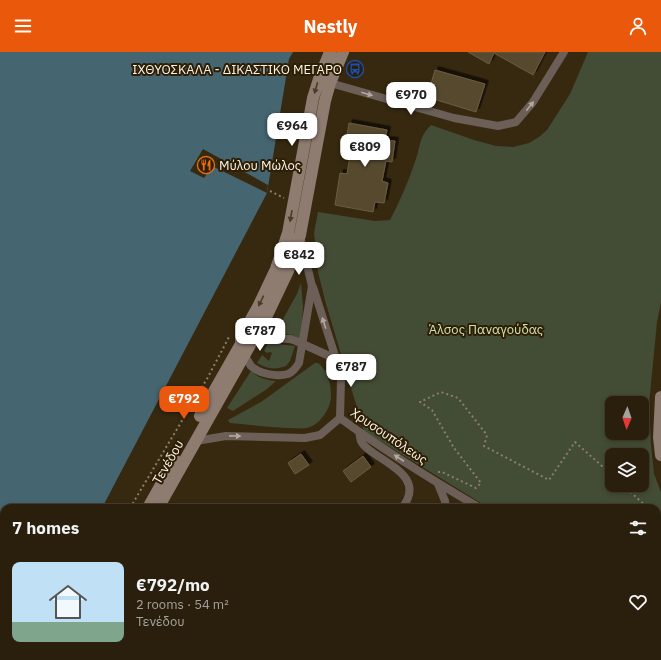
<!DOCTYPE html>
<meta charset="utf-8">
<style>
body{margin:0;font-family:"IBM Plex Sans",sans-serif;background:#352c1a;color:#f1f3f6;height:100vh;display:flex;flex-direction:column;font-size:15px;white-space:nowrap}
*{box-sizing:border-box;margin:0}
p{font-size:13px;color:#a5a29d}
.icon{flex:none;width:22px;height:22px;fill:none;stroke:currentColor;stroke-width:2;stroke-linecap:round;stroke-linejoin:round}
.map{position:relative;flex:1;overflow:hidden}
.panel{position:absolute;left:0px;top:452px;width:661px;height:156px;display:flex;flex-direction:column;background:#291f0c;border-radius:12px 12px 0 0;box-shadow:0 2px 6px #0003,0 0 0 1px #453d2d}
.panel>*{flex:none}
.needle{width:26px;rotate:182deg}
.controls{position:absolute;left:605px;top:344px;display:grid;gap:8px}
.controls a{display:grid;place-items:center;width:44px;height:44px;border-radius:8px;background:#291f0c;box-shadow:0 2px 6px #0003,0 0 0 1px #453d2d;font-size:20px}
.price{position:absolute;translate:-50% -34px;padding:0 9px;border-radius:8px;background:#fff;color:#222;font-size:13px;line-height:26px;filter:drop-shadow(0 1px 2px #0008)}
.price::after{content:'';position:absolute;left:50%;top:24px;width:12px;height:9px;margin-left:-6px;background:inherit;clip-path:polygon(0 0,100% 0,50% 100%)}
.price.on{background:#ea580c;color:#fff}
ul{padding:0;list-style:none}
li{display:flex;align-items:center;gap:12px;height:100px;padding:0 12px}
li+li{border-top:1px solid #453d2d}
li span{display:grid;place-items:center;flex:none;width:112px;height:80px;border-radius:8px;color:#555}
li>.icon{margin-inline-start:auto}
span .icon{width:48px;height:48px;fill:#fffc;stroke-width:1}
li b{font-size:17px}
h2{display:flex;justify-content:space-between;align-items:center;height:48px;padding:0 12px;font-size:17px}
header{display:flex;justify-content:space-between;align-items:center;height:52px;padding:0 12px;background:#ea580c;color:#fff;font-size:18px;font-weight:700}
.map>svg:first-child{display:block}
.green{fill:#434c34;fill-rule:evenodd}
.water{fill:#456571}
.pier{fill:#372910}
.building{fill:#57482e;stroke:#6c5c42;filter:url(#shadow)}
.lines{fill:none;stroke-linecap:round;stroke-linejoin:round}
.path{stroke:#8b7f6a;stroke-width:2;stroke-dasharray:2 3;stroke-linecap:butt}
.street{stroke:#6b5f58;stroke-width:8}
.secondary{stroke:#8e7c70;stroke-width:12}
.oneway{fill:#4a3b26}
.oneway2{fill:#b4a99e}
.labels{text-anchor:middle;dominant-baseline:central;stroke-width:4;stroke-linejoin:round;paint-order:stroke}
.poi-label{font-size:13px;fill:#fdf3e5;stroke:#2d1f06;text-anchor:end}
.park-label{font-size:13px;fill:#cfe2ae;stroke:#2d1f06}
.street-label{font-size:13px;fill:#fdf3e5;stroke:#2d1f06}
</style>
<header><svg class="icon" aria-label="menu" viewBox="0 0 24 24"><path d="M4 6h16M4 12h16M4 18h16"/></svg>Nestly<svg class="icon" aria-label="person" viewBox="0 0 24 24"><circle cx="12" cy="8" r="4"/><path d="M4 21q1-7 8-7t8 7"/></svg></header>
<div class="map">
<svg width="661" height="608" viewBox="0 0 661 608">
<defs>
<filter id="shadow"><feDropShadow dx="3.5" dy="-3.5" stdDeviation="0" flood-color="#0009"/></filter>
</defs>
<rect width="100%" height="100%" fill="#372910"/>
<!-- green -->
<path class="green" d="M588,0h73v250l-4,20 -8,82 2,41 3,29 7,18v117l-4,-3v-98h-168l-125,-77 -38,-127 -8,-32 -4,-39 4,-21 57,9 15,-1c10,-19 19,-40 26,-61 5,-15 3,-22 15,-34l43,15 22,6 17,1 16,-4 10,-6 8,-7 23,-36zM612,351h30v30h-30zM612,403h30v30h-30z
M301,231l2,24 -2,32 -13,-5 -13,-1 22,-39z
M268,291l27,3 -5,15 -4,5c-11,4 -19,3 -29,-3l5,-8 7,6 3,-8 -2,-1 -3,1 -3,-2z
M315,311h3c10,8 13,20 13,33 0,12 -11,29 -24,32 -6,1 -13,0 -19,0 -19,-1 -38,-3 -58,-5l-2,-3 33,-18z
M251,319c8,7 14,9 25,10l-9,8 -34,22 -6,-3z"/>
<!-- water -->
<path class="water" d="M0,0h293l-4,7 -22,134 -165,315h-98v148h3l-3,4h-4z"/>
<!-- pier -->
<path class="pier" d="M203,97l65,36 -1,8 -55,-27 -8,12 -14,-7z"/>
<!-- building -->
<path class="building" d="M468,0h77l-12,23 -39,-22 -5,11z
M435,18l50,14 -9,28 -49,-15z
M349,71l38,7 -2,10 10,1 -3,21 -6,-1 -4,20 6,2 -4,20 -9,-1 -2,10 -38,-7 5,-32 7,1 3,-19 -6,-1z
M301,402l8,11 -14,9 -7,-11z
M363,404l8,11 -20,15 -8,-11z"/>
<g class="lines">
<!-- path -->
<path class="path" d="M270,139l14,7
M438,420h4l34,16 5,-5 -27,-35 -22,-38 -12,-8 21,-10 17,6 29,37 -3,11 65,34 26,-38 37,33
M623,433l25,23
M130,456l78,-131 21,-40
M657,464l1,1 3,-3
M43,608l2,-4"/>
<!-- street -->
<path class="street" d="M330,31l124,35 44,8 18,-4 6,-7 11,-13 31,-50
M313,235l23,72 5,21 -1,38
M252,285l38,2 6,2 40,18
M244,300c1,4 4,10 7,14 8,8 26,11 37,8 5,-2 8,-6 11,-11l13,-77 -12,-50
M340,366c45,33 92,62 140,90
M359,380c1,3 1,7 2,9 2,5 7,8 11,11 21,15 52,28 30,56
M196,389l30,-5 79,2 15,-3 20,-17
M438,432l7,17 1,7
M193,604l2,4
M257,604l2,4
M396,604l7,4"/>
<!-- secondary -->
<path class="secondary" d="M661,345l-2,40 2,18
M200,364l41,-72v-7l17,-30 18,-38 12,-36 25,-135 6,-19 11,-27
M148,456l27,-48
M158,456l110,-195 20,-42 12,-36 25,-134 5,-18 13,-31
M657,586l4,-2
M61,608l2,-4
M77,608l3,-4
M604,608l10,-4"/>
</g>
<!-- one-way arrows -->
<defs><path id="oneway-solid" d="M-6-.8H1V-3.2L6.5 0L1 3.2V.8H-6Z"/></defs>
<g class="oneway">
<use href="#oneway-solid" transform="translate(316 36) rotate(106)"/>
<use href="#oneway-solid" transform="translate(291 164) rotate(100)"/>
<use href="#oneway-solid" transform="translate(261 249) rotate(116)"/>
</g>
<g class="oneway2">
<use href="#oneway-solid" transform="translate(367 42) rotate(16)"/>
<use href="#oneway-solid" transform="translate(530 54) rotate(-51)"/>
<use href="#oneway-solid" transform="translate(324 271) rotate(-108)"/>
<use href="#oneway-solid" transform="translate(235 384) rotate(1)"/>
<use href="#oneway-solid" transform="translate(399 406) rotate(-147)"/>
</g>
<!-- icons -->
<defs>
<g id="bus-ring" transform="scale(0.9)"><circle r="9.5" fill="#2d1f06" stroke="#1a4fb4" stroke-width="1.5"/><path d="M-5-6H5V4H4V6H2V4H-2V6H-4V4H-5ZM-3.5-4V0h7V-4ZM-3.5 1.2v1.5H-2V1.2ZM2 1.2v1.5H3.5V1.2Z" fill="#1a4fb4"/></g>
<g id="restaurant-ring" transform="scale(0.9)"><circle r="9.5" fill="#2d1f06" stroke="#e8710a" stroke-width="1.5"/><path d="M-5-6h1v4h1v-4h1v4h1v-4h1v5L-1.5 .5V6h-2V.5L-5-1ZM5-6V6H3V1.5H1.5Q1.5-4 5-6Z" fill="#e8710a"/></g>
</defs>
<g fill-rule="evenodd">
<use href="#bus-ring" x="355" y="17"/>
<use href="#restaurant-ring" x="206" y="113"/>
</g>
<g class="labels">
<!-- poi labels -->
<g class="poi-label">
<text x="342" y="17">ΙΧΘΥΟΣΚΑΛΑ - ΔΙΚΑΣΤΙΚΟ ΜΕΓΑΡΟ</text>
<text x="219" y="113" text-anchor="start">Μύλου Μώλος</text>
</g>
<!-- park labels -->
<g class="park-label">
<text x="486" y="277">Άλσος Παναγούδας</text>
</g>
<!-- street labels -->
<g class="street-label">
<text transform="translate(389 384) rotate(34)">Χρυσουπόλεως</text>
<text transform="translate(168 410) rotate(-60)">Τενέδου</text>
</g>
</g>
</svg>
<div class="controls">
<a><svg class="needle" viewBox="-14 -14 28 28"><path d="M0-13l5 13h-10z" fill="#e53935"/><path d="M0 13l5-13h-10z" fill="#a5a29d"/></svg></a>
<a><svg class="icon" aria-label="layers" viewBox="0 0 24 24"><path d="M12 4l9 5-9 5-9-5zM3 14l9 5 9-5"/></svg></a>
</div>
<b class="price" style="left:411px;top:64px">€970</b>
<b class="price" style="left:292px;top:95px">€964</b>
<b class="price" style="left:365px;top:116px">€809</b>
<b class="price" style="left:299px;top:224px">€842</b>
<b class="price" style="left:260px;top:300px">€787</b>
<b class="price" style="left:351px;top:336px">€787</b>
<b class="price on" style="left:184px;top:368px">€792</b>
<section class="panel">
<h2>7 homes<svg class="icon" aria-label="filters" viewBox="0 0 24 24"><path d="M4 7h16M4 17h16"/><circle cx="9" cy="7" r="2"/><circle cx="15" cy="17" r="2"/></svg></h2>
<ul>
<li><span style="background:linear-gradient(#bfe0f5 75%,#7fa58c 0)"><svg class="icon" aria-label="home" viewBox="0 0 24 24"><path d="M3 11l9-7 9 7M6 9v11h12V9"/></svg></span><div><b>€792/mo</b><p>2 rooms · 54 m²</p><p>Τενέδου</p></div><svg class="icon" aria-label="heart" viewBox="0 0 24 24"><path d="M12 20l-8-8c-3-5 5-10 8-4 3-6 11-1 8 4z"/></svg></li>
</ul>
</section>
</div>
